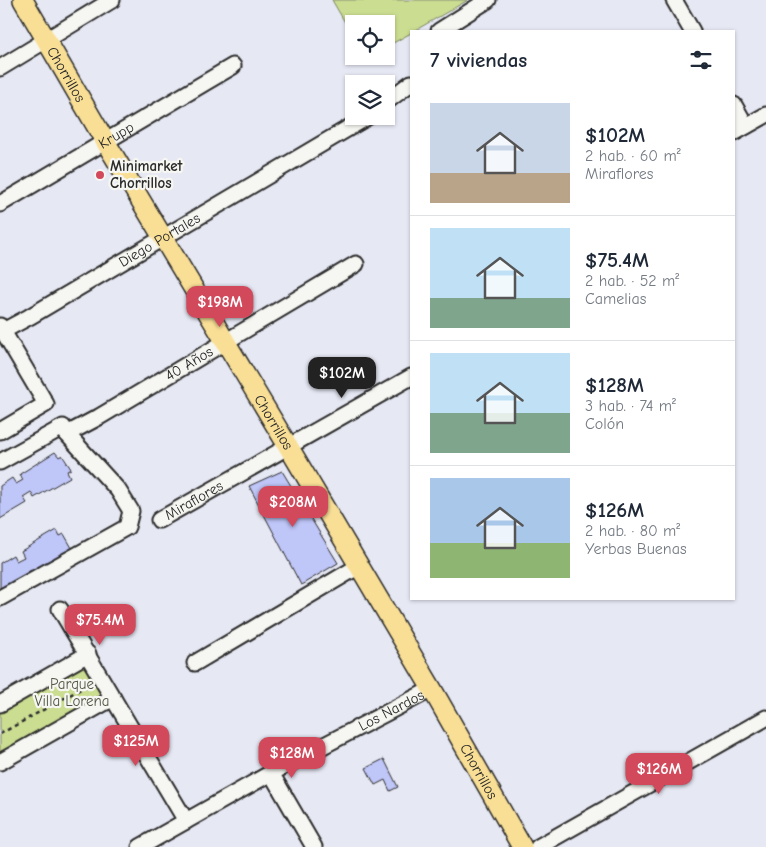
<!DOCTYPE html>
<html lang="es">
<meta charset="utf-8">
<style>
body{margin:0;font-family:"Comic Neue",sans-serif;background:#f2f2f3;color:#1f2937;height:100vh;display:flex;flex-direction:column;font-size:19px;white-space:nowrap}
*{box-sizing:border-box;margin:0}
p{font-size:16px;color:#747a83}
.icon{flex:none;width:28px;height:28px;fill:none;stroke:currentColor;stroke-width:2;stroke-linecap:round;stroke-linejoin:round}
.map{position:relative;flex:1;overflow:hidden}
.drawer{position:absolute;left:410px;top:30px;width:325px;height:570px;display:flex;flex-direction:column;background:#fff;border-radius:0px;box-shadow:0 1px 4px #0004}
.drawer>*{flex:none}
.controls{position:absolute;left:345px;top:15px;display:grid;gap:10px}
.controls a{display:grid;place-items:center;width:50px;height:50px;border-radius:0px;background:#fff;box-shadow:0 1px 4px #0004;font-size:25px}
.price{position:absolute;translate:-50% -42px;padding:0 11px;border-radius:10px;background:#d1495b;color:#fff;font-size:16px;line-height:32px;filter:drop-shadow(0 1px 2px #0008)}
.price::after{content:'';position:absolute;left:50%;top:30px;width:15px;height:11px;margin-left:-8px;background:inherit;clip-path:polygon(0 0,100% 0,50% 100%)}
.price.current{background:#222;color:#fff}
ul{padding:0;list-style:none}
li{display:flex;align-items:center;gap:15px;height:125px;padding:0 20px}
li+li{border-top:1px solid #e0e1e3}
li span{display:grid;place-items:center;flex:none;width:140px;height:100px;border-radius:0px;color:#555}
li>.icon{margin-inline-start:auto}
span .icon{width:60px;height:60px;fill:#fffc;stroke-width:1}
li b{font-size:21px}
h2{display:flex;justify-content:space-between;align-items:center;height:60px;padding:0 20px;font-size:21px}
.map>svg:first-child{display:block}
.green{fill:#cbdd91;stroke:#7b845e}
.building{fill:#bfc6f8;stroke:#2b2b2b}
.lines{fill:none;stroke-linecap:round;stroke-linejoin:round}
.minor-casing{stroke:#2b2b2b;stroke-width:19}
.major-casing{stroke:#2b2b2b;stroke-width:22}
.path{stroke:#2b2b2b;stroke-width:2.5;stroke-dasharray:4 4;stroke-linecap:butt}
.minor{stroke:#f6f6f2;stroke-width:15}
.major{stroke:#f9df96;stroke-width:19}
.poi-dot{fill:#d1495b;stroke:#f6f6f2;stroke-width:2}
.labels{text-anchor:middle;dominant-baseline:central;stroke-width:4.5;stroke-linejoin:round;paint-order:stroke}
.street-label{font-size:15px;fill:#2b2b2b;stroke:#f6f6f2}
.poi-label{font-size:15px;font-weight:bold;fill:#2b2b2b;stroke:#f6f6f2;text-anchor:start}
.park-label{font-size:15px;fill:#535844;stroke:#f6f6f2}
</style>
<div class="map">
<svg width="766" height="847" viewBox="0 0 766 847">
<rect width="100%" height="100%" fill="#e6e8f4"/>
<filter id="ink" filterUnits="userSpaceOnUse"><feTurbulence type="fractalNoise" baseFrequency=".02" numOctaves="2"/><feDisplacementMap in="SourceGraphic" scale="10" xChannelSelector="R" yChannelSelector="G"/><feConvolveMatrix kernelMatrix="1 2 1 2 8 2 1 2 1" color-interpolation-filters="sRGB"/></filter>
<g filter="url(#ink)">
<!-- green -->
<path class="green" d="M332,0h136l-54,31h-3v2l-25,14v-23h-32v14z
M86,659l23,38 -109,61v-50z"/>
<!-- building -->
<path class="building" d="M55,452l4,5 3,-2 9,14 -4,2 3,6 -36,21 -3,-6 -8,5 4,6 -27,16v-33l12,-8 4,6 7,-4 -3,-6z
M282,471l56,92 -37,22 -52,-99z
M57,530l3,6 4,-2 8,14 -4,2 3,5 -36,21 -4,-6 -7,5 3,6 -27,15v-33l13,-8 3,6 8,-4 -3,-6z
M384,759l14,28 -8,4 -5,-11 -10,5 -9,-17z"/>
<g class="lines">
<!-- minor casing -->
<g class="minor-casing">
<g id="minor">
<path d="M674,0l18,31"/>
<path d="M439,31l49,-31"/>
<path d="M0,68l112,-68"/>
<path d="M386,102l25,-19"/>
<path d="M734,105l12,21"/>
<path d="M734,133l32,-18"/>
<path id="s1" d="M0,204l233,-138"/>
<path d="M0,326l46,78 -46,27"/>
<path id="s2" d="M3,331l26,-14 340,-201"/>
<path id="s3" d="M67,434l32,-17 257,-153"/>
<path d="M0,462l63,-35 4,7 51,56 13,21 -4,16 -127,71"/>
<path id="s4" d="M159,520l252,-143"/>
<path d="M60,609l126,212"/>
<path d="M195,663l164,-97"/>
<path d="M0,704l88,-50"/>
<path d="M0,762l113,-64"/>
<path d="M271,773l43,74"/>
<path id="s5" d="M140,847l131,-74 161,-84"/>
<path d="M538,847l228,-129"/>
</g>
</g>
<!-- major casing -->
<g class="major-casing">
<g id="major">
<path id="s6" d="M23,0l82,141 183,305 144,243 90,158"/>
</g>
</g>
<!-- path -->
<path class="path" d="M0,734l86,-48 2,1"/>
<!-- minor -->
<use href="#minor" class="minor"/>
<!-- major -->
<use href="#major" class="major"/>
</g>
</g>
<!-- markers -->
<circle class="poi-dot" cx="100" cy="175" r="5"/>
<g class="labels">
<!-- street labels -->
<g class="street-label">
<text stroke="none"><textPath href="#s6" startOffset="86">Chorrillos</textPath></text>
<text stroke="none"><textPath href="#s1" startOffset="135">Krupp</textPath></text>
<text stroke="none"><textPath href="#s2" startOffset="181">Diego Portales</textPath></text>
<text stroke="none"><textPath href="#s3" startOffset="141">40 Años</textPath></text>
<text stroke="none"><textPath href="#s6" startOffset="491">Chorrillos</textPath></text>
<text stroke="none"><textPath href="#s4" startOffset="40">Miraflores</textPath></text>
<text stroke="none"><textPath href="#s5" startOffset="286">Los Nardos</textPath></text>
<text stroke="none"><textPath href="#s6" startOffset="896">Chorrillos</textPath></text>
</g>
<!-- poi labels -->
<g class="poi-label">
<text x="110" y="166">Minimarket<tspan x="110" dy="17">Chorrillos</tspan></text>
</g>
<!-- park labels -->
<g class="park-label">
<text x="72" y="684">Parque<tspan x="72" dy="17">Villa Lorena</tspan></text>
</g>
</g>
</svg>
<div class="controls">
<a><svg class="icon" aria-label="locate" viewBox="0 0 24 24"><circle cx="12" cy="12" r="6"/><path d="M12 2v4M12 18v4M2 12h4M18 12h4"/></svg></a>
<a><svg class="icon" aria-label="layers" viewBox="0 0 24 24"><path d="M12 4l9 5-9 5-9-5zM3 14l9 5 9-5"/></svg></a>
</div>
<b class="price" style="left:220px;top:328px">$198M</b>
<b class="price current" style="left:342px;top:399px">$102M</b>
<b class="price" style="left:293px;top:528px">$208M</b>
<b class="price" style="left:100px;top:646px">$75.4M</b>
<b class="price" style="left:136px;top:767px">$125M</b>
<b class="price" style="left:292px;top:779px">$128M</b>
<b class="price" style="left:659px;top:795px">$126M</b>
<section class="drawer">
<h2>7 viviendas<svg class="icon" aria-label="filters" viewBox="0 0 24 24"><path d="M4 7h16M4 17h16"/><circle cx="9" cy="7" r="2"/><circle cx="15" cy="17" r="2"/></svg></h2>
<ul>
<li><span style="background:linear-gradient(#c9d6e8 70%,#b9a48a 0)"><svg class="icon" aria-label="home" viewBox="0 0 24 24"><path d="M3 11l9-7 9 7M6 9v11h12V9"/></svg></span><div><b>$102M</b><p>2 hab. · 60 m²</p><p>Miraflores</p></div></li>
<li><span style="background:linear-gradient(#bfe0f5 70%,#7fa58c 0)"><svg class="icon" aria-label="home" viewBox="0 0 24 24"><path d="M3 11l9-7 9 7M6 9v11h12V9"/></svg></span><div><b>$75.4M</b><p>2 hab. · 52 m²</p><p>Camelias</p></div></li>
<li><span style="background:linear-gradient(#bfe0f5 60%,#7fa58c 0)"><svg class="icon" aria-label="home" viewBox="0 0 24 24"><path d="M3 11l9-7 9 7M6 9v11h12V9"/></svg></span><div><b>$128M</b><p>3 hab. · 74 m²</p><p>Colón</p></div></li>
<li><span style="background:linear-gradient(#a9c7e8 65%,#8fb573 0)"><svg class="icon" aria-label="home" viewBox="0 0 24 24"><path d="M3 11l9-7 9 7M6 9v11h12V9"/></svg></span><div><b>$126M</b><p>2 hab. · 80 m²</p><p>Yerbas Buenas</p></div></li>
</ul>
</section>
</div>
